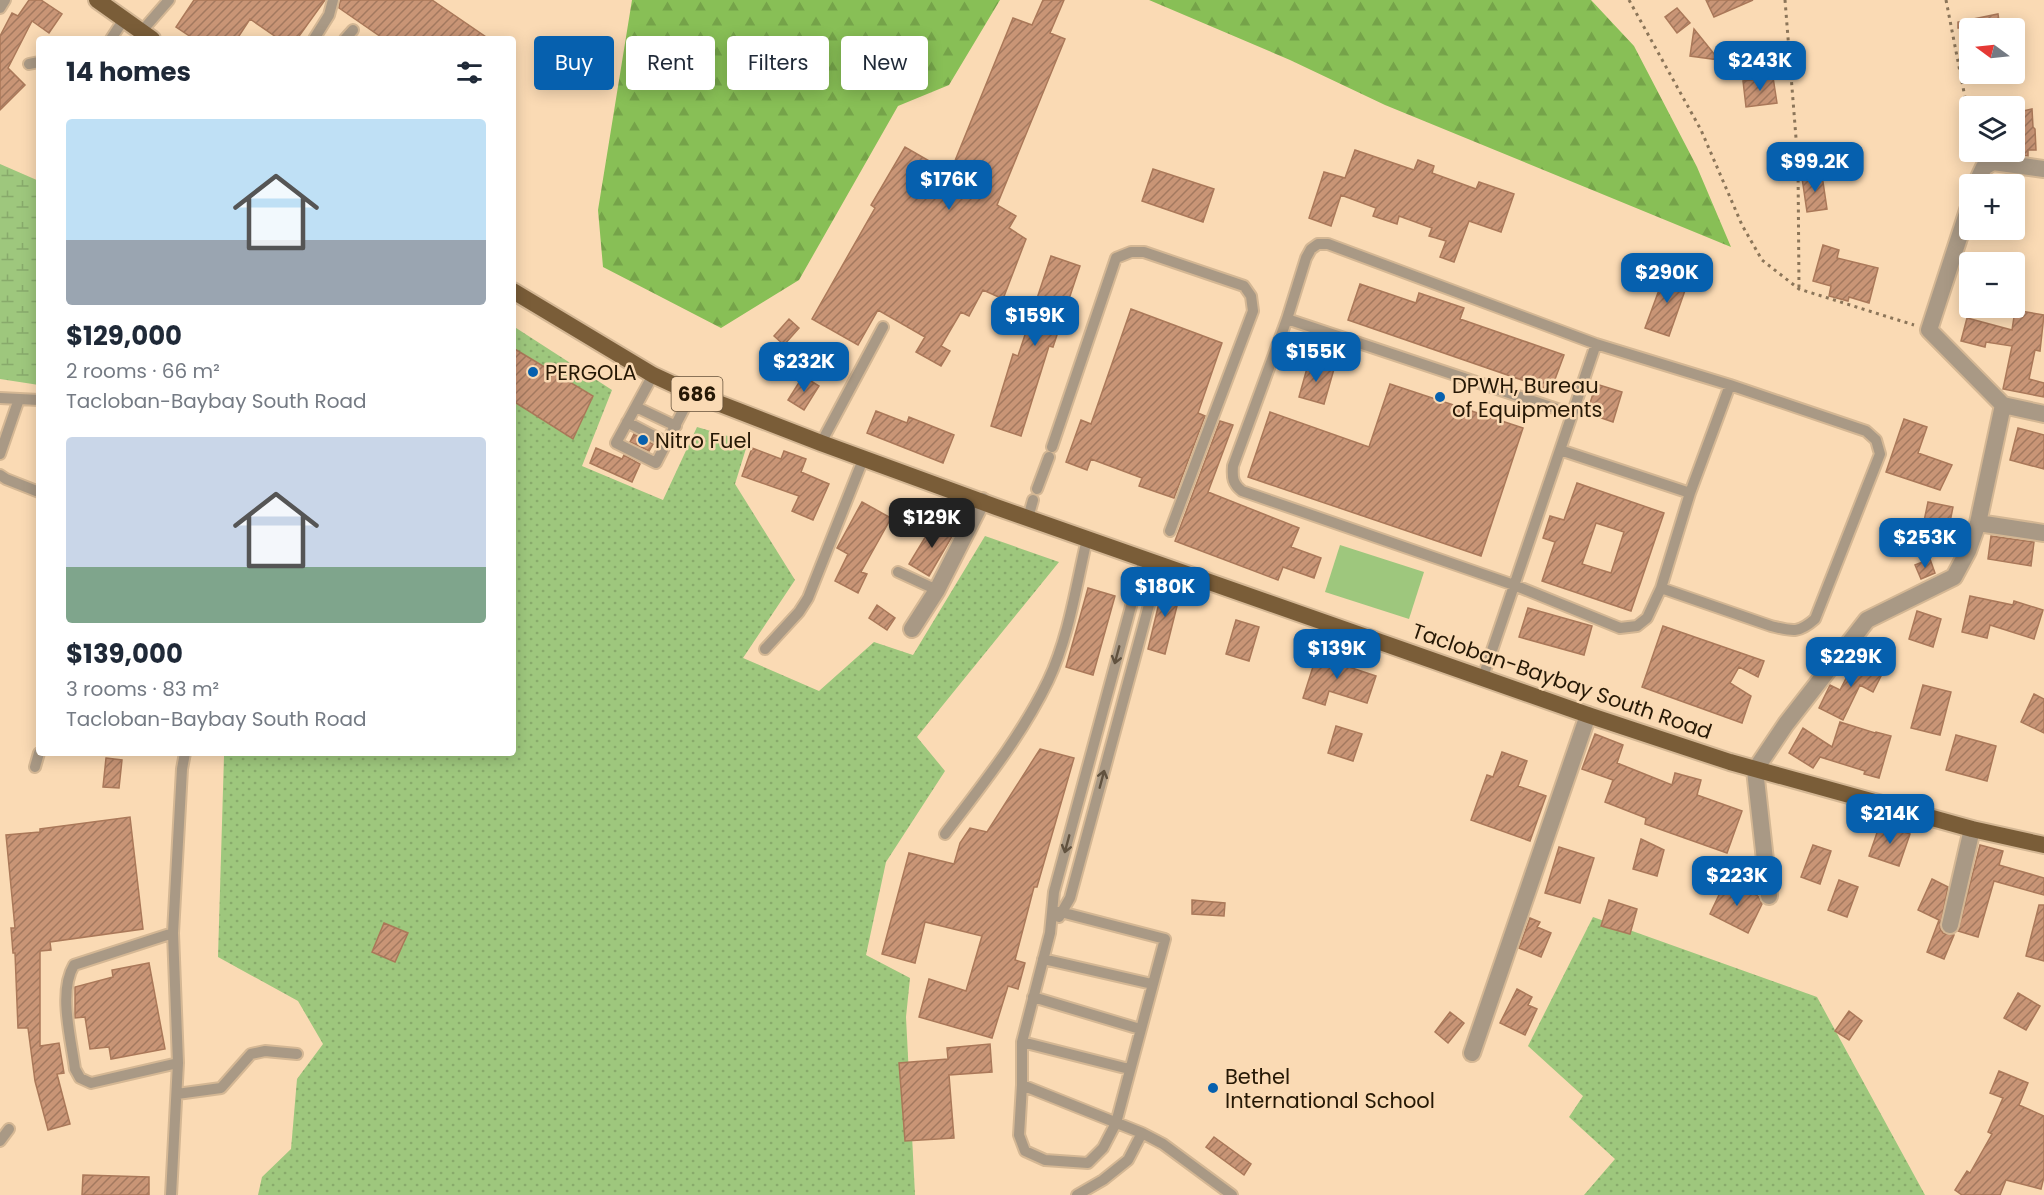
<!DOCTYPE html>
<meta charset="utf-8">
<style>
body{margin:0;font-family:Poppins,sans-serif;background:#f2f2f3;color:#1f2937;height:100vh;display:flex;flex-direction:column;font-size:22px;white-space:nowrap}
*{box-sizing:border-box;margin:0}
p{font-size:20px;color:#747a83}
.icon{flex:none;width:33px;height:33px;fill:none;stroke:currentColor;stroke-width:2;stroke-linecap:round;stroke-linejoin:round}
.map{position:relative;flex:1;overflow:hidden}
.panel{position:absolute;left:36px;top:36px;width:480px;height:720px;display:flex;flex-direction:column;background:#fff;border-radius:6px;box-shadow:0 3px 15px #0003}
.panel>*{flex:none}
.top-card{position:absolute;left:534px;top:36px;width:570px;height:54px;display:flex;gap:12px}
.needle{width:39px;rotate:285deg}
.fabs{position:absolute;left:1959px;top:18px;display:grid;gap:12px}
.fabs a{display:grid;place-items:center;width:66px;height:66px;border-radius:6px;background:#fff;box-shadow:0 3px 15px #0003;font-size:30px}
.price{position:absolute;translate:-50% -51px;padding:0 14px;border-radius:12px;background:#0660ae;color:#fff;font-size:20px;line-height:39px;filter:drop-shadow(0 2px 3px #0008)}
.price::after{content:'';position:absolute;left:50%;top:36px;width:18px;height:14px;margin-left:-9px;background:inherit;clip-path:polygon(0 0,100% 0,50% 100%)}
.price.current{background:#222;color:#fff}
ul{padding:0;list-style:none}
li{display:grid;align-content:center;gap:12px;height:318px;padding:0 30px}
li span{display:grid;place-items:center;height:186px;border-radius:6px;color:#555}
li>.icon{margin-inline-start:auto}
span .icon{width:108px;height:108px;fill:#fffc;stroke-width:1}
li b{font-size:26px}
h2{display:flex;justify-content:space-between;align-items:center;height:72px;padding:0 30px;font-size:26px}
.chip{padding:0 21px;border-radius:6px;background:#fff;box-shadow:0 3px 15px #0003;font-size:21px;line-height:54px}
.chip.current{background:#0660ae;color:#fff}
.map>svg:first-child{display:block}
.grass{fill:url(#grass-dots)}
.forest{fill:url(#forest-firs)}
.wetland{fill:url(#wetland-marsh)}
.pitch{fill:#9ec77d}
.building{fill:url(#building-hatch);stroke:#aa7859;stroke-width:1.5;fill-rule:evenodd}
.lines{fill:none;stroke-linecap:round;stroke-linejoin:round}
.service-casing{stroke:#d4b794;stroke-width:14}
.minor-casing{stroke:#d4b794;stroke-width:20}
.primary-casing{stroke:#d4b794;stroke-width:20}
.path{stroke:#8b7559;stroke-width:3;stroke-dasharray:3 4.5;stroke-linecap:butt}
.service{stroke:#a99985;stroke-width:10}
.minor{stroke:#a99985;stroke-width:16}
.primary{stroke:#7a5d38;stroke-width:16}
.oneway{stroke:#61523f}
.poi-dot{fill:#0660ae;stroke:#fadab4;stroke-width:2}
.labels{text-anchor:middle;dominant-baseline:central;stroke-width:5;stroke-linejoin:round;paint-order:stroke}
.shield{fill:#fadab4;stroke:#66523a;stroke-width:1.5}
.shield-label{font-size:20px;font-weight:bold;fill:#261805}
.poi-label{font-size:21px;fill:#261805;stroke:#fadab4;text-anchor:start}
.street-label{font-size:21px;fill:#261805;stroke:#fadab4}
</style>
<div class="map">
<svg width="2044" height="1195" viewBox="0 0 2044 1195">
<defs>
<pattern id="grass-dots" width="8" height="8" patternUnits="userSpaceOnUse" patternTransform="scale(1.5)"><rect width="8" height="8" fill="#9ec77d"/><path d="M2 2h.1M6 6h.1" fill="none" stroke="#88aa6b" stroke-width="1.8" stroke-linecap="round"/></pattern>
<pattern id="forest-firs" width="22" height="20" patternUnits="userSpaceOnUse" patternTransform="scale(1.5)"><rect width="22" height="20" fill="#88bf56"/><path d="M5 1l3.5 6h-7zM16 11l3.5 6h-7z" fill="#75a349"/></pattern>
<pattern id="wetland-marsh" width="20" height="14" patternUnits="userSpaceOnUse" patternTransform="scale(1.5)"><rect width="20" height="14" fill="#9ec77d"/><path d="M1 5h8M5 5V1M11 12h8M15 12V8" fill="none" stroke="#88aa6b"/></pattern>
<pattern id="building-hatch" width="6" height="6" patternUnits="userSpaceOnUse" patternTransform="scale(1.5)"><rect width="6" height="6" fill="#c99576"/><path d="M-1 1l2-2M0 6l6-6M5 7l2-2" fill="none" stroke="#a3795f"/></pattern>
</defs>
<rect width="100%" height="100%" fill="#fadab4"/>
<!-- grass -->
<path class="grass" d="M513,326l99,64 -30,76 81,34 34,-73 51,15 -13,42 60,96 -52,78 76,33 55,-49 39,13 72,-119 74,26 -142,175 28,34 -59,91 -20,93 44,23 -4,39 9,178h-657l4,-18 29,-28 6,-70 26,-35 -25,-43 -80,-44 6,-201 2,-3h287z
M1593,917l224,80 108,198h-341l31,-36 -46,-42 14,-21 -55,-50z"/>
<!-- forest -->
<path class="forest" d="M632,0h368l-51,85 -51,21 -99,174 -78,48 -118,-61 -5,-57z
M1149,0h442l43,46 63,121 34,80 -346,-142 -95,-45z"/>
<!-- wetland -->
<path class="wetland" d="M0,164l39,17v204l-39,-6z"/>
<!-- pitch -->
<path class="pitch" d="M1340,545l84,27 -15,47 -84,-27z"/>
<!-- building -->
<path class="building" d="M29,0h12l21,14 -13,19 -17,-12 -24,47 17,17 -25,25v-74l12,-23 6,3z
M194,0h131l-28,39h-18l-29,-20 -13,20h-43l-18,-12z
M340,0h92l57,39h-105l-45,-31z
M1043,0h21l-14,33 15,6 -68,166 19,11 -7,12 17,11 -23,60 -20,-9 -14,26 -8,-4 -20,34 9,5 -9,15 -25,-14 9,-15 -47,-27 -20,35 -46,-26 63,-111 -4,-3 34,-58 45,26 63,-155 19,7z
M1706,0h47l-39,17z
M1677,8l13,15 -13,10 -12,-16z
M1998,14l2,14h-42v-6z
M1694,29l25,31 -29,-4z
M1773,77l4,26 -31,4 -3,-26z
M2032,109l1,18 2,2 1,21h-8v6l-14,-2v-41z
M1355,150l59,20 4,-10 16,6 -2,7 44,16 3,-7 35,12 -13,38 -32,-11 -15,41 -14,-5 6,-16 -17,-5 3,-8 -33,-12 -2,8 -24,-8 3,-8 -35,-13 -10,31 -22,-8 15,-46 21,6z
M1153,169l61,20 -11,33 -61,-21z
M1822,175l5,34 -20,3 -5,-34z
M1823,245l16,5 -2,8 41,10 -9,35 -20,-6 -1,4 -19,-5 2,-10 -18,-5z
M1051,256l29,10 -27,81 -4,-1 -28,90 -30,-10 22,-72 5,2z
M1666,271l23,8 -20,57 -24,-8z
M1360,284l56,19 3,-10 45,15 -4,11 104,36 -13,35 -203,-70z
M1131,309l91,34 -24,70 7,3 -31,82 -35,-12 3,-8 -51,-19 -4,11 -21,-8 15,-42 10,4z
M2015,310l29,5 -4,36 -5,-1 -6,29 15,4v14l-41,-8 9,-43 -26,-4 -1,5 -24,-6 6,-23 45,12z
M789,319l10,9 -15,17 -10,-9z
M513,348l80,48 -20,43 -60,-38z
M1309,361l25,8 -10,35 -25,-7z
M803,376l16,10 -15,24 -16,-10z
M1390,384l133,44 -42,128 -233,-79 22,-65 99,35z
M1596,384l26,8 -9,30 -26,-9z
M876,411l31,12 2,-6 45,18 -11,28 -76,-30z
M1904,419l23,8 -9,26 34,12 -12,25 -54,-18z
M1220,421l13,4 -25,67 91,36 -8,19 30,11 -7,20 -31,-11 -5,13 -103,-39z
M2018,428l26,7v34l-34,-9z
M634,434l19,10 -4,7 -19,-9z
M596,448l26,11 2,-4 16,9 -8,18 -42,-19z
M752,448l29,11 3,-8 22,8 -5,13 28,12 -16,36 -21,-9 7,-15 -57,-20z
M1577,483l87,30 -33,98 -89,-30 13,-39 -12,-4 7,-22 14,4zM1596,523l28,9 -13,41 -29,-9z
M862,502l29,16 -30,54 6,2 -9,19 -23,-12 13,-27 -11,-6z
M1928,502l25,5 -4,20 -25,-6z
M935,521l19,12 -25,43 -20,-12z
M1991,536l43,6 -3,24 -43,-7z
M1930,559l5,14 -14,6 -6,-14z
M1164,582l18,4 -17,68 -17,-5z
M1088,588l27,8 -22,79 -27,-8z
M1970,596l43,9 1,-4 29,9 -9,29 -44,-14 -3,13 -25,-6z
M877,605l18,13 -8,12 -18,-12z
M1528,608l64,18 -8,29 -65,-18z
M1917,611l24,8 -8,28 -24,-8z
M1236,620l23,7 -10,34 -23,-7z
M1663,626l101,35 -6,16 -19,-10 -9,16 21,13 -9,27 -100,-36z
M1319,648l18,6 -3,8 42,14 -9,27 -38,-12 -4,14 -22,-7z
M1857,657l27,13 -11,22 -13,-7 -17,35 -24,-12 11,-23 10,5z
M1923,685l28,7 -11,43 -29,-7z
M2034,694l10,5v34l-23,-11z
M1840,722l35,11 1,-1 15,4 -12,42 -15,-4 1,-3 -45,-14 -7,11 -24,-15 14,-25 29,19z
M1336,726l26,8 -9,27 -25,-8z
M1595,734l28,11 -6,18 55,22 3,-12 26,7 -4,15 45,16 -15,42 -82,-29 1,-6 -41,-16 8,-22 -31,-11z
M1956,735l40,11 -9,35 -41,-11z
M1040,749l34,9 -37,129h-3l-19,73 10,3 -7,26 -10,-3 -16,52 -73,-21 10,-38 37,12 16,-55 -57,-14 -10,41 -33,-9 27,-101 45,11 6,-21 10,-15 17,4z
M1502,752l25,9 -9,25 28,10 -16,45 -59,-21 16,-45 6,2z
M106,758l16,2 -3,28 -16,-1z
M130,817l13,112 -93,13 1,8 -11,1v95l19,-3 5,30 -7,1 13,50 -22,6 -13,-49 -7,-53h-10l-3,-75h-2l-2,-25h4l-9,-93 34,-3v-3z
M1880,824l30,10 -11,32 -30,-10z
M1641,839l23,11 -7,26 -24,-7z
M1813,845l18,6 -11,33 -19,-7z
M1980,845l23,6 -4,14 45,13v17l-50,-14 -16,56 -20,-6z
M1559,847l35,11 -14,45 -35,-10z
M1932,879l16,8 -8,41 3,5 11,2 -10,24 -17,-7 12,-32 -21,-10z
M1726,880l32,16 4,8 -14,29 -38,-19z
M1839,880l19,7 -11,30 -19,-7z
M1192,900l33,3 -1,13 -32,-2z
M1609,900l28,9 -7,25 -29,-8z
M2039,905h5v56l-18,-5z
M1530,918l10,4 -3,5 14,6 -10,24 -22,-9z
M384,923l24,10 -13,29 -23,-10z
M149,963l16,86 -54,10 -2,-12 -19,2 -5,-32 -10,1v-31l38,-10 -1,-7z
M1517,989l15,8 -4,8 9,4 -12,26 -25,-12z
M2018,993l22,13 -14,24 -22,-12z
M1849,1011l13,10 -13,19 -14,-9z
M1450,1012l14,11 -16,20 -13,-11z
M990,1044l2,28 -43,3 5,63 -49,3 -6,-78 49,-4 -1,-11z
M1999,1071l29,12 -9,22 25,11v61l-3,12 -35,-9 -6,15h-38l-7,-5 12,-19 3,2 22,-39 -4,-2 15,-34 -13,-5z
M1214,1137l37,27 -7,11 -38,-28z
M83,1175l66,2v18h-67z"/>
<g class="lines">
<!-- service casing -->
<g class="service-casing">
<path id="service" d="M0,8l5,-8
M141,32l28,-32
M111,39l13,-20
M314,39l15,-24 4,-15
M345,39l8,-9
M29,64l10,-2
M1287,319l285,95
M653,375l-37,68 40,20 36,-70
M0,398l39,2
M636,407l40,19
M627,422l40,21
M821,443l62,-116
M1052,447l64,-189 15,-6h13l100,34 7,10 2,15 -83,220
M1560,450l130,43
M0,454l19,-55
M0,475l6,4 33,13
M1037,489l12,-32
M1028,518l5,-18
M898,572l39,18
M1661,588l110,38c21,5 27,8 44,-7l65,-165 -4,-14 -10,-9 -136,-46 -134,-41 -268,-100h-10l-7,5 -5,9 -19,61 -54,147c-1,12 0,18 9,25l272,94 106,43 17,-2 10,-8 14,-30 29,-95 40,-108
M765,649l34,-37 9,-14 56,-141
M1483,677l113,-333
M35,767l4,-14
M945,834c37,-49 76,-97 103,-153 21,-44 28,-95 39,-142
M1053,910l112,29 -49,184 -13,25 -15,15 -43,-3 -20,-9 -6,-16 3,-50v-43l28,-109 4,-41 90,-334
M1059,917l11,-19 90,-334
M173,933l-99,32c-16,27 -3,73 1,104l5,9 11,5 87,-20 -5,-130 9,-164 3,-16
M1043,959l109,25
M1033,997l107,32
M1022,1042l107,27
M1022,1085l120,48 21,11 69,51
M177,1094l44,-6 30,-34 14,-3 32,3
M0,1141l9,-12
M171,1195l7,-132
M1077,1195l26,-15 25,-20 14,-27"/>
</g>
<!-- minor casing -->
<g class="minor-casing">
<path id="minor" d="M1976,184l8,-17 9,-5 51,7
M2003,405l41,9
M1978,523l66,10
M912,629l25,-39 45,-89
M1769,896l-14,-126 31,-46 81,-104 87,-43 14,-26 10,-28 25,-118 -74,-75 41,-126
M1950,925l22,-96
M1472,1053l116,-338"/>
</g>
<!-- primary casing -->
<g class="primary-casing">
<path id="primary" d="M97,0l55,39
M513,291l140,84 39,18 129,50 175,64 592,208 142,47 242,67 72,16"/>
</g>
<!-- path -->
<path class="path" d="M1629,0l72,130 41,95 20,35 37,29 115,36
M1785,0l13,163 1,126
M1946,0l24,123"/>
<!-- service -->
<use href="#service" class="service"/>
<!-- minor -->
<use href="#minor" class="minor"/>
<!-- primary -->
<use href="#primary" class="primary"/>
</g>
<!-- one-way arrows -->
<defs><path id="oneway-shaft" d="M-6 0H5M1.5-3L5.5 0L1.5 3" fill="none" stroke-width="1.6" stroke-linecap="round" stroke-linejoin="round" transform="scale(1.5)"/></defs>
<g class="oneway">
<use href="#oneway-shaft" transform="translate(1117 655) rotate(105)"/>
<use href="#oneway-shaft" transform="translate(1102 779) rotate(-75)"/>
<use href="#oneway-shaft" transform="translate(1067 844) rotate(105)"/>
</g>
<!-- markers -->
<g class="poi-dot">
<circle cx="533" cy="372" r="6"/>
<circle cx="1440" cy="397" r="6"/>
<circle cx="643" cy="440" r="6"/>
<circle cx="1213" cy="1088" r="6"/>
</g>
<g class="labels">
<!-- shield labels -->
<rect class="shield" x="671.5" y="377" width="51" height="34" rx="4.5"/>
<g class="shield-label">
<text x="697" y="394">686</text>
</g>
<!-- poi labels -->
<g class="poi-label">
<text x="545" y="372">PERGOLA</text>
<text x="1452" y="385">DPWH, Bureau<tspan x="1452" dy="24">of Equipments</tspan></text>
<text x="655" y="440">Nitro Fuel</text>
<text x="1225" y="1076">Bethel<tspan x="1225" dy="24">International School</tspan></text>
</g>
<!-- street labels -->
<g class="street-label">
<text transform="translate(1562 681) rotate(19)">Tacloban-Baybay South Road</text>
</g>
</g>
</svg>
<div class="fabs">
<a><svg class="needle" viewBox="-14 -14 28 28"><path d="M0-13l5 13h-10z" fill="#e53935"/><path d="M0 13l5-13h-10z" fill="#747a83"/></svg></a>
<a><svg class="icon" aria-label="layers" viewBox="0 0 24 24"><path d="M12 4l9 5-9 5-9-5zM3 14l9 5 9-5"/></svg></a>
<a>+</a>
<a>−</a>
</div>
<b class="price" style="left:1760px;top:92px">$243K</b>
<b class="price" style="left:1815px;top:193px">$99.2K</b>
<b class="price" style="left:949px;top:211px">$176K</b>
<b class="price" style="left:1667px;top:304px">$290K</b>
<b class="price" style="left:1035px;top:347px">$159K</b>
<b class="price" style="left:1316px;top:383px">$155K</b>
<b class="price" style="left:804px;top:393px">$232K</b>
<b class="price current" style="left:932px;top:549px">$129K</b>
<b class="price" style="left:1925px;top:569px">$253K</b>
<b class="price" style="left:1165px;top:618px">$180K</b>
<b class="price" style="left:1337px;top:680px">$139K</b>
<b class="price" style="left:1851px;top:688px">$229K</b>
<b class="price" style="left:1890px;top:845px">$214K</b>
<b class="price" style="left:1737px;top:907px">$223K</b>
<div class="top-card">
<a class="chip current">Buy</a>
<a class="chip">Rent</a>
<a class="chip">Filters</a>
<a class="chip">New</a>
</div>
<section class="panel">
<h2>14 homes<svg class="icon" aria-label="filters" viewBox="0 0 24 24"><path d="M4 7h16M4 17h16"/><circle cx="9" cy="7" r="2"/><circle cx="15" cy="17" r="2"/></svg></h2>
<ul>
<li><span style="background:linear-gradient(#bfe0f5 65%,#9aa5b1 0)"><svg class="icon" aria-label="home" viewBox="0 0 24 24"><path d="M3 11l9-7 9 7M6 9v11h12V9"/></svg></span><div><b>$129,000</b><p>2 rooms · 66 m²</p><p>Tacloban-Baybay South Road</p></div></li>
<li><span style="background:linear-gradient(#c9d6e8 70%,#7fa58c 0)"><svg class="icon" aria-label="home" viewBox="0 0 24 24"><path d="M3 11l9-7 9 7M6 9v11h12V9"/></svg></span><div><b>$139,000</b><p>3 rooms · 83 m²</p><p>Tacloban-Baybay South Road</p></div></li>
</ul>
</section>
</div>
